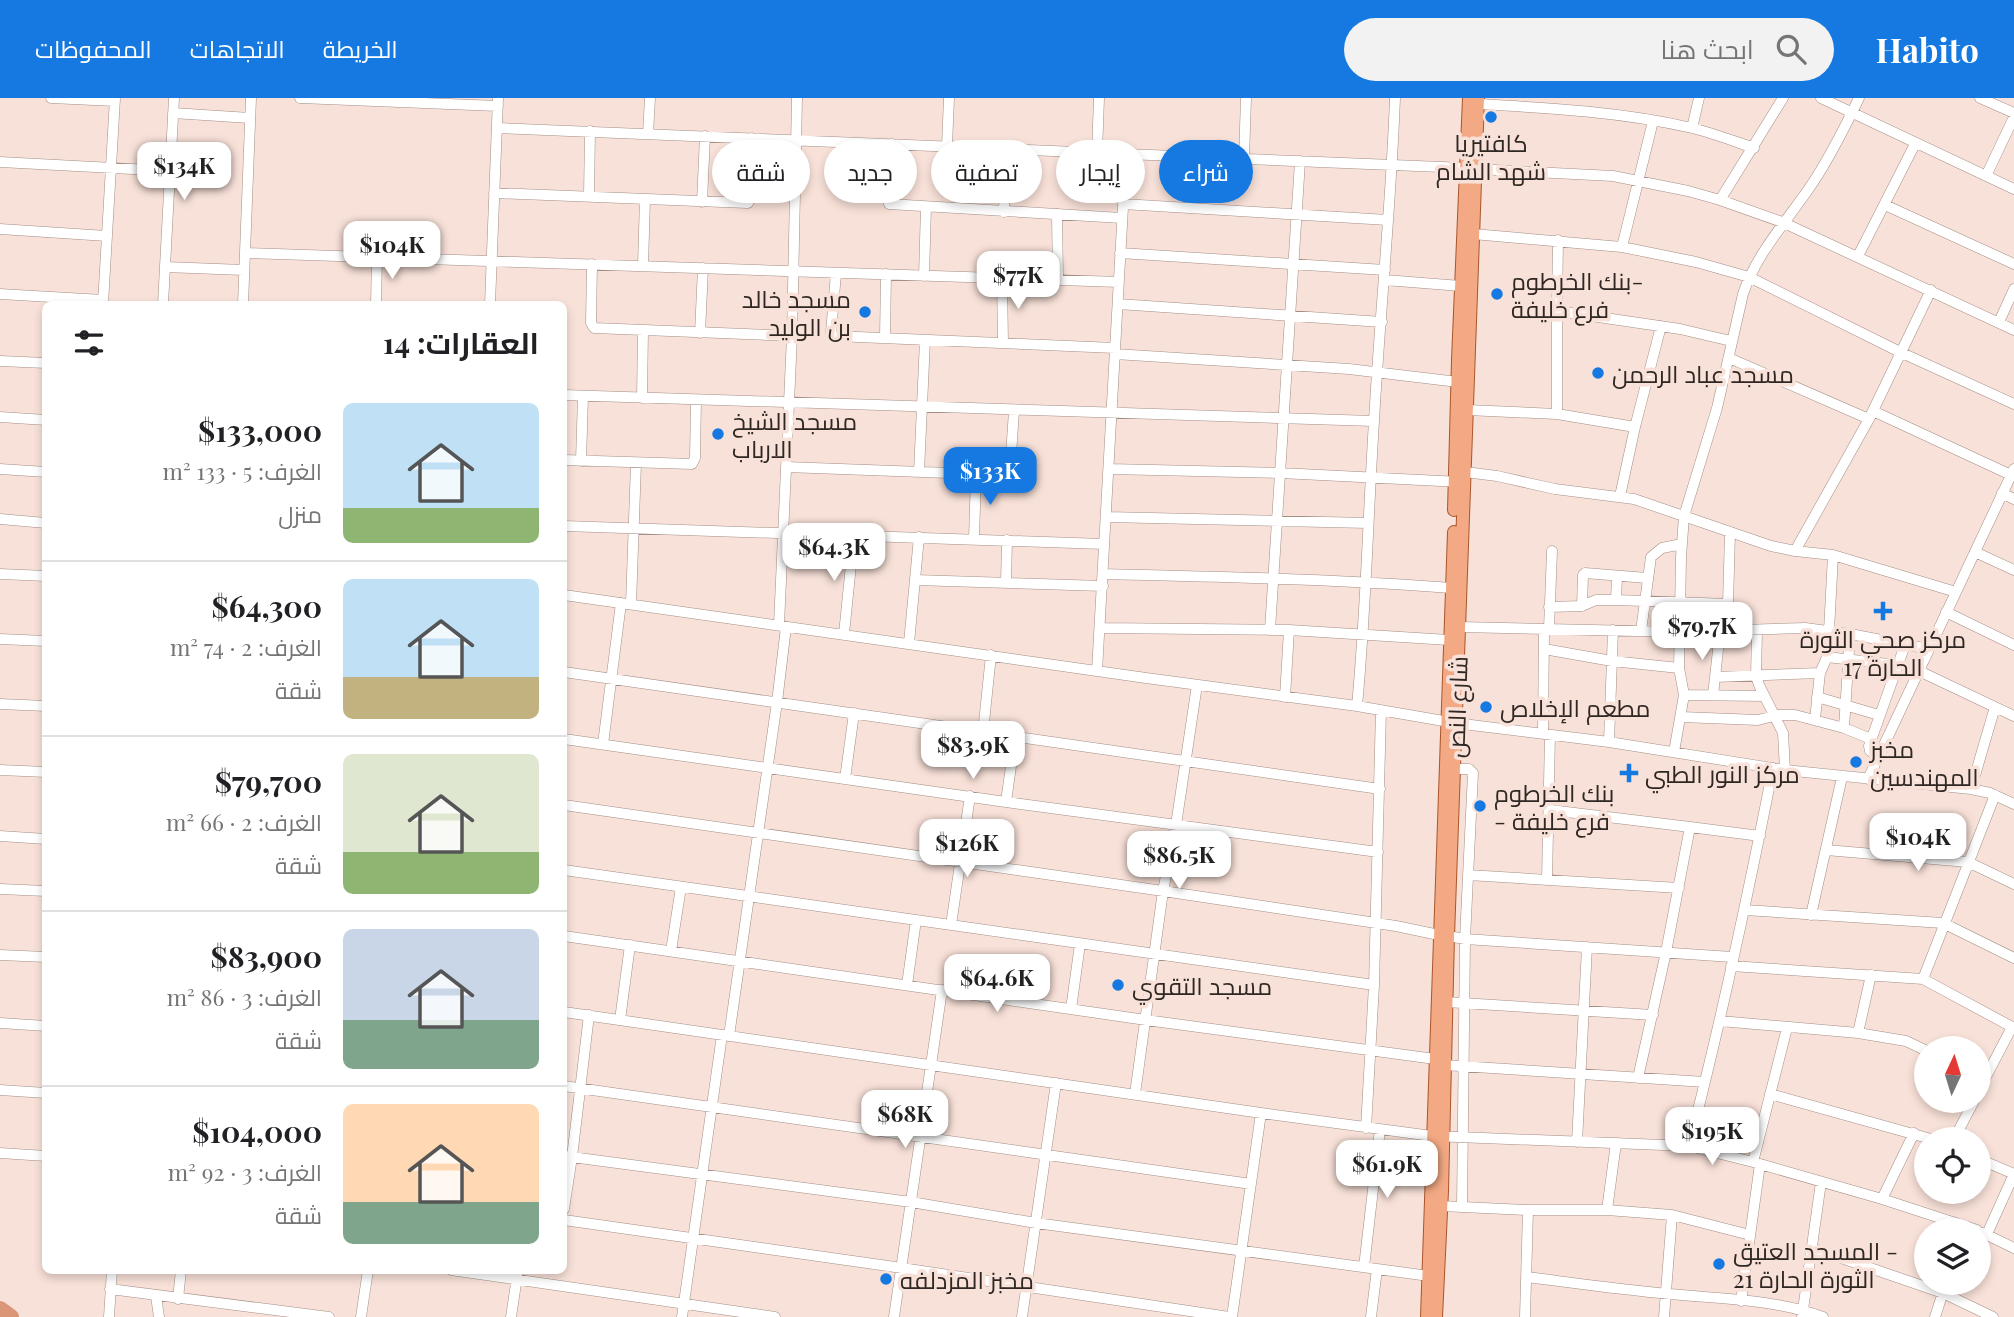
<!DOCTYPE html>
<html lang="ar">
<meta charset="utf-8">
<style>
body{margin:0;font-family:"Playfair Display",Cairo,serif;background:#f2f2f2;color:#202124;direction:rtl;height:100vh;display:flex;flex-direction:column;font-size:26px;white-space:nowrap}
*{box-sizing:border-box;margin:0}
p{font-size:23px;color:#757577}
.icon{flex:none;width:38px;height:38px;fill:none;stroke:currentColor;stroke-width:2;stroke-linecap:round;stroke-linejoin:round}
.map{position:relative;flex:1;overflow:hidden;direction:ltr}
.details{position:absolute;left:42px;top:203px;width:525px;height:973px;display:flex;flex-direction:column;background:#fff;border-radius:10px;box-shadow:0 4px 10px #0003;direction:rtl}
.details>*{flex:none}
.guide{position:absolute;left:588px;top:42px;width:665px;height:63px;direction:rtl;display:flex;gap:14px}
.needle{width:46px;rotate:4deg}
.buttons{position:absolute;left:1914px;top:938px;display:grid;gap:14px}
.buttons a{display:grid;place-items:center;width:77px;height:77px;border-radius:50%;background:#fff;box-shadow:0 4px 10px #0003;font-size:35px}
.price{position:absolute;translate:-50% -60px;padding:0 16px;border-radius:14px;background:#fff;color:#222;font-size:23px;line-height:46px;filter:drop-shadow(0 2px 4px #0008)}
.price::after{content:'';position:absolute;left:50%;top:42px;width:21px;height:16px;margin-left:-10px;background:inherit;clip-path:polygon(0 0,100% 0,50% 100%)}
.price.selected{background:#1579e1;color:#fff}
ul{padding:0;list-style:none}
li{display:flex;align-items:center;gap:21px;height:175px;padding:0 28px}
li+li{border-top:2px solid #e0e0e0}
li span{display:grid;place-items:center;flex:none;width:196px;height:140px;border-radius:10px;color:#555}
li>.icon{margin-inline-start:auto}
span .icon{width:84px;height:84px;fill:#fffc;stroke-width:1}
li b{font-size:30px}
h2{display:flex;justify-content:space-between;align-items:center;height:84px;padding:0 28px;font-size:30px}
.tag{padding:0 24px;border-radius:32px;background:#fff;box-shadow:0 4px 10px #0003;font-size:24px;line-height:63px}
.tag.selected{background:#1579e1;color:#fff}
header{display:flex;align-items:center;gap:42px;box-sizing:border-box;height:98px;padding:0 35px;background:#1579e1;color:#fff}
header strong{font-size:33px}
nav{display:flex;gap:38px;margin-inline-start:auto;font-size:24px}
.search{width:490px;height:63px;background:#f2f2f2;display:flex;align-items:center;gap:18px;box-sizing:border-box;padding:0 24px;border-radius:38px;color:#757577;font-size:26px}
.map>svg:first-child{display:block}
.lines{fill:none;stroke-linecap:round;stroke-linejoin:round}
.river{stroke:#db9678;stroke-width:16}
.minor-casing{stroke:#a38e85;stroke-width:11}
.major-casing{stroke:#a9562c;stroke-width:14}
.minor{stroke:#fff;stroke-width:10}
.major{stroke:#f3a983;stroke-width:12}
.poi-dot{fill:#1579e1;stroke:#f8e1d8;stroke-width:2.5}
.labels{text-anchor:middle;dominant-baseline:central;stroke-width:7;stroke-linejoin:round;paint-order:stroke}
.poi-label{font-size:24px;fill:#2f2723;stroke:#f8e1d8;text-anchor:start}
.street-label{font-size:24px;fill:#2f2723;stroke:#f8e1d8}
</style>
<header>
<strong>Habito</strong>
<div class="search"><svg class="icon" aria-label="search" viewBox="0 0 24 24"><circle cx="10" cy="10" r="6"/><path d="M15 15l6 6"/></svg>ابحث هنا</div>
<nav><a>الخريطة</a><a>الاتجاهات</a><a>المحفوظات</a></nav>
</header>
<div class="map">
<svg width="2014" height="1219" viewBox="0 0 2014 1219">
<rect width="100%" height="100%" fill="#f8e1d8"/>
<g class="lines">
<!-- river -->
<path class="river" d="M0,1211l11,8"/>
<!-- minor casing -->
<g class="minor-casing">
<path id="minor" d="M51,0l64,3
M300,0l198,8
M1821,0l193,91
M1980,0l34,15
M1478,6c71,4 144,8 214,24 21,5 41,13 62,20
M173,15l77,5
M497,30l969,40
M1692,30l7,-30
M648,36l2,-36
M892,46l-3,60 233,14
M947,48l2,-48
M1097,55l2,-55
M1244,61l2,-61
M0,64l170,9
M1475,71l138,7 75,15 32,9 62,22 232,108
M1986,78l28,-59
M494,95l254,10 3,-6 1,-59
M589,98l1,-65
M1720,102l63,-102
M702,104l3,-66
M1123,106l265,16
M1885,107l129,59
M1004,114l2,-63
M1057,116l1,66
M0,131l107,7
M1473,136l149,13 74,15 53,15 153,76 112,51
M1558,142l-1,71 123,18 51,12
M1622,149l31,-126
M245,155l874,29
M1120,155l265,17
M1858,158l57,-112
M592,166l-1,59 3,5 198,8
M643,168l2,-67
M165,169l79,3
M836,175l-5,60 3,3 281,12
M924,178l2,-69
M1002,180l1,65
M1385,182l76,6
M0,196l103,6
M103,206l12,-206
M163,206l11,-206
M243,206l8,-206
M376,206l1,-47
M490,206l8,-206
M1118,206l264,18
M1999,224l15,-33
M700,235l3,-65
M885,240l1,-64
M1115,256l234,15 109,13
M1729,260l140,61
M0,263l46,2
M564,297l810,26
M642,300l1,-68
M1467,312l90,4 78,13
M1873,313l138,64
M1557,316v-103
M0,319l46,3
M564,362l128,4 3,-6 1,-58
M581,363l2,-65
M786,369l218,8 4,-1 2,-5 4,-58
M0,371l46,3
M1109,371l171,4 181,9
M919,374l6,-132
M1465,374l32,4 58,13 79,10 137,47 24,5 38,4 123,37
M2002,395l12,6
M1620,398l15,-69 26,-101
M1106,419l262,6
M0,421l46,4
M564,428l540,18
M974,441l2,-65
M1795,453l74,-132 62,-129
M1975,454l39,18
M0,476l46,2
M1103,476c117,3 232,5 348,14
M915,482l188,6
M1006,485l1,-43
M564,497l582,83 211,28 98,17 154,19 176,28 186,19 19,4 24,11
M1616,502l1,-24
M631,506l5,-141
M1582,508l1,-31 2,-2 62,5
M1549,509l33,-1 14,-6h20l112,4
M1946,514l68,33
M779,527l13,-289 5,-238
M1459,529l222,5 124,-4 45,6 79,15
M1100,530l189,2 160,10
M1549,531l3,-78
M1270,532l30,-469
M1757,532l-1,46 3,9 24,48 2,37
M1641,533l10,-74 11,-9 20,-4
M1829,533l4,-76
M844,536l10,-99
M0,541l46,2
M909,545l10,-106
M1544,551l68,12 67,7
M1097,573l29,-517
M1919,573l95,45
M564,574l816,117
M1715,579l105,-4
M1684,597l80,1
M1713,597l7,-63 8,-28 2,-71
M1285,599l4,-67
M1817,599l62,18
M0,606l46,2
M1357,608c9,-95 11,-190 17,-285 6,-108 17,-215 21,-323
M1681,619l77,3 20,-5h17l49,13 27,11
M1815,621l5,-46 7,-16 70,8
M1844,630l6,-94
M983,634l8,-77
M1543,636l1,-105
M564,641l442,63 372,50
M1609,644l4,-112
M603,646l18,-141
M1674,654l10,-57 -5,-27 2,-111 3,-41 33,-108 26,-114c14,-42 45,-74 69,-110 18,-27 33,-57 47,-86
M1879,658l-9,-5 -1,-5 36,-101
M1454,671h15l4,4 -8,166 -3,268
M0,672l46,2
M845,681l9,-66
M1868,681l146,-310
M1971,691l24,-82
M1006,704l9,-65
M564,707l599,86 233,35 43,9
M1550,712l140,17
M0,738l46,3
M1826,752l142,12 46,22
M564,772l810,115
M1468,777l211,13
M1547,782l3,-145
M0,791l46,2
M1745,812l198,13 71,35
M1811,817l31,-138
M951,827l19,-129
M564,838l582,84 289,39
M1448,838l17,3 267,18
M671,853l10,-64
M0,857l46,2
M1731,868l192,13 91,49
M1923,881l72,-184
M907,887l9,-65
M1446,904l207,13
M1071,911l9,-65
M564,914l697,101 171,23 257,10 64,16 129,37 95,31
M620,922l10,-75
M1720,923l138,12 48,8 21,10
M0,925l46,3
M1858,935l13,-58
M729,938l48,-334 9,-75
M1444,967l261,17
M1638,980l28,-126 24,-125 70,9
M564,988l687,98
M0,992l46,3
M1979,992l33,-63
M1135,996l28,-203 13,-66 21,-140
M1770,996l161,45
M1366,1030l8,-143 7,-275
M1954,1041l20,-38
M1577,1044l10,-195
M1689,1048c32,-125 59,-251 84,-378
M0,1055l46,3
M564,1058l347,46 125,21 393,53
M1979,1061l35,15
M1753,1064l34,-134
M1882,1101l32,-66
M1441,1108l87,4h79l65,5 78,20
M564,1111l8,-52 17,-142
M1607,1112l9,-67
M564,1122l338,48 327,49
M1983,1135l31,15
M1987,1136l27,-60
M1812,1150l131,45 50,24
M1364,1169l16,-138
M451,1172l324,47
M1527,1179c47,6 95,13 143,17 50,5 105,5 153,23
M110,1191l219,28
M156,1198l3,21
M178,1201l3,-29
M1741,1203l19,-137
M109,1219l3,-47
M361,1219l7,-47
M511,1219l7,-47
M682,1219l40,-282
M894,1219l48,-327
M1022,1219l34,-234
M1232,1219l29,-204
M1371,1219l6,-48
M1525,1219l3,-107
M1664,1219l8,-102
M1802,1219l19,-135
M1935,1219l11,-34"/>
</g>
<!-- major casing -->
<g class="major-casing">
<path id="major" d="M1454,412l4,-150 11,-262
M1427,1219l27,-785
M1436,1219l6,-126 6,-255 30,-838"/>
</g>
<!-- minor -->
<use href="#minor" class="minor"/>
<!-- major -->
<use href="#major" class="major"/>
</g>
<!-- markers -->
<g class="poi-dot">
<circle cx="1491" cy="19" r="7"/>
<circle cx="1497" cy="196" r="7"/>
<circle cx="865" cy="214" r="7"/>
<circle cx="1598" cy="275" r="7"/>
<circle cx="718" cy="336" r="7"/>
<path d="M1879.5 502.5h7v7h7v7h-7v7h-7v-7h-7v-7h7z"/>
<circle cx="1486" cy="609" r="7"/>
<circle cx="1856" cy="664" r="7"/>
<path d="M1625.5 664.5h7v7h7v7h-7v7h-7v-7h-7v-7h7z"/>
<circle cx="1480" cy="708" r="7"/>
<circle cx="1118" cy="887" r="7"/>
<circle cx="1719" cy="1166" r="7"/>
<circle cx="886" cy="1181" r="7"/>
</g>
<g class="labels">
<!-- poi labels -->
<g class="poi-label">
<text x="1491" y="44" text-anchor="middle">كافتيريا<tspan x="1491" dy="28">شهد الشام</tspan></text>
<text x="1511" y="182">بنك الخرطوم-<tspan x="1511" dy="28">فرع خليفة</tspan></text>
<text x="851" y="200" text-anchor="end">مسجد خالد<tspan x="851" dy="28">بن الوليد</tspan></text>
<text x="1612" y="275">مسجد عباد الرحمن</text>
<text x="732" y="322">مسجد الشيخ<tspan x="732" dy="28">الارباب</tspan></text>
<text x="1883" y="540" text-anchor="middle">مركز صحي الثورة<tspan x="1883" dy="28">الحارة 17</tspan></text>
<text x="1500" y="609">مطعم الإخلاص</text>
<text x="1870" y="650">مخبز<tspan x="1870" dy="28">المهندسين</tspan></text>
<text x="1645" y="675">مركز النور الطبي</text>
<text x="1494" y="694">بنك الخرطوم<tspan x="1494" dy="28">- فرع خليفة</tspan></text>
<text x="1132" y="887">مسجد التقوي</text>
<text x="1733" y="1152">المسجد العتيق -<tspan x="1733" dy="28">الثورة الحارة 21</tspan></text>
<text x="900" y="1181">مخبز المزدلفه</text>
</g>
<!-- street labels -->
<g class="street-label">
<text transform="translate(1456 609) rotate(-88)">شارع النص</text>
</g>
</g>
</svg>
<div class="buttons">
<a><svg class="needle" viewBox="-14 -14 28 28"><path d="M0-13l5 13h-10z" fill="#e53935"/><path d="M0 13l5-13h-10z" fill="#757577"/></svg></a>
<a><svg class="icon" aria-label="locate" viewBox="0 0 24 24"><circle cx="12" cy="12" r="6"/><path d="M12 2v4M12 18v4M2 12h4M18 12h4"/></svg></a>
<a><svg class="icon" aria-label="layers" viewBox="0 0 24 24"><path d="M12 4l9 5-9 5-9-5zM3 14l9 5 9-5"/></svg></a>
</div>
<b class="price" style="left:184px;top:104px">$134K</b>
<b class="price" style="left:392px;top:183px">$104K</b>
<b class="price" style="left:1018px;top:213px">$77K</b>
<b class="price selected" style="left:990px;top:409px">$133K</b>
<b class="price" style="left:834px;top:485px">$64.3K</b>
<b class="price" style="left:1702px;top:564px">$79.7K</b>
<b class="price" style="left:973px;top:683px">$83.9K</b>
<b class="price" style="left:1918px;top:775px">$104K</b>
<b class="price" style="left:967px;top:781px">$126K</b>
<b class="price" style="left:1179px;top:793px">$86.5K</b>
<b class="price" style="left:997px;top:916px">$64.6K</b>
<b class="price" style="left:905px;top:1052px">$68K</b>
<b class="price" style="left:1712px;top:1069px">$195K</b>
<b class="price" style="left:1387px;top:1102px">$61.9K</b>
<div class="guide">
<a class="tag selected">شراء</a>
<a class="tag">إيجار</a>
<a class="tag">تصفية</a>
<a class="tag">جديد</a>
<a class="tag">شقة</a>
</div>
<section class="details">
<h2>العقارات: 14<svg class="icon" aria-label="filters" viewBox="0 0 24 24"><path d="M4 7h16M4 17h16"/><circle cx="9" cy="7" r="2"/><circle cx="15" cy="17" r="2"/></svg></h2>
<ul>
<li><span style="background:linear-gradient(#bfe0f5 75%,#8fb573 0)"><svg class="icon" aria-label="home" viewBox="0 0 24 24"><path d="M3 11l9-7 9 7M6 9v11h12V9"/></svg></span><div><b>$133,000</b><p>الغرف: 5 · 133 m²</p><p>منزل</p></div></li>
<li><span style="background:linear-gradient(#bfe0f5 70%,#c2b280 0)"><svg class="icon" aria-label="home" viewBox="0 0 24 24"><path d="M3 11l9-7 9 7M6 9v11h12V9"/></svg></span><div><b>$64,300</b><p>الغرف: 2 · 74 m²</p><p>شقة</p></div></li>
<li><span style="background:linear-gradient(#dfe7d0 70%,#8fb573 0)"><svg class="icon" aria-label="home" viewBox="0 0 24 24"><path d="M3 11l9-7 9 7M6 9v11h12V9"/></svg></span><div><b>$79,700</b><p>الغرف: 2 · 66 m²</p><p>شقة</p></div></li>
<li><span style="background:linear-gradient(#c9d6e8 65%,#7fa58c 0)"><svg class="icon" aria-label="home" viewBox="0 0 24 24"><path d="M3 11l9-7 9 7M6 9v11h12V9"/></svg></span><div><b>$83,900</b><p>الغرف: 3 · 86 m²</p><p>شقة</p></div></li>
<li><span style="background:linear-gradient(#ffd9b3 70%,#7fa58c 0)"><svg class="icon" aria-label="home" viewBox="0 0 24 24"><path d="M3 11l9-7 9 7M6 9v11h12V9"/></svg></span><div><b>$104,000</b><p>الغرف: 3 · 92 m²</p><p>شقة</p></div></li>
</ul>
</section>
</div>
